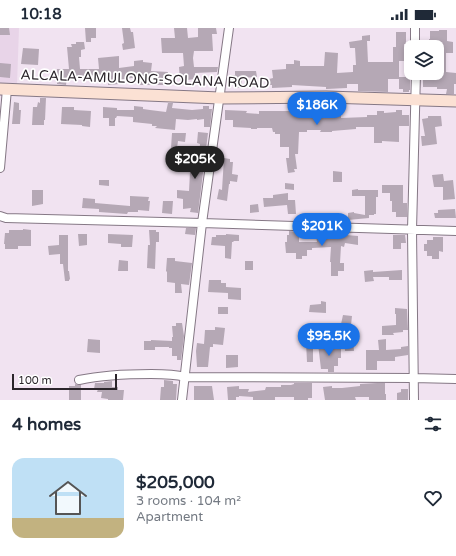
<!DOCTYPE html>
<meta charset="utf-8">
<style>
body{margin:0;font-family:"Varela Round",sans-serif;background:#f6f6f7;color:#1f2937;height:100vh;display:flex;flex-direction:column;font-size:15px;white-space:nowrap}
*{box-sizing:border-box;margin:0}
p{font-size:13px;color:#747a83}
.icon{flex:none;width:22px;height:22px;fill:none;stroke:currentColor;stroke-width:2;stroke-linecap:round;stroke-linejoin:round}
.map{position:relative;height:372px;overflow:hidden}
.panel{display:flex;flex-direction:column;background:#fff;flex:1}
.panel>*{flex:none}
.controls{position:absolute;left:404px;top:12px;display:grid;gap:8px}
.controls a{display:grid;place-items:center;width:40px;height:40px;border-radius:8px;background:#fff;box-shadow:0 2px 6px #0003;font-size:20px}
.scale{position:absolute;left:12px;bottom:10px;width:105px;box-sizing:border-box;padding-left:4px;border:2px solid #2b252b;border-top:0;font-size:11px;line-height:14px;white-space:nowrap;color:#2b252b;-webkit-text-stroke:3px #fff;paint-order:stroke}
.price{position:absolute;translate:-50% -34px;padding:0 9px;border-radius:14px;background:#1a73e8;color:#fff;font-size:13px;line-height:26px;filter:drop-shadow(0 1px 2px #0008)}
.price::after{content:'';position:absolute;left:50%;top:24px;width:12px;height:9px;margin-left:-6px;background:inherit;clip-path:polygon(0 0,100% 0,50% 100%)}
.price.selected{background:#222;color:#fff}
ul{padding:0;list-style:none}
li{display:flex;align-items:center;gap:12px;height:100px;padding:0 12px}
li+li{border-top:1px solid #e0e1e3}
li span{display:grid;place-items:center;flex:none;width:112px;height:80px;border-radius:12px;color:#555}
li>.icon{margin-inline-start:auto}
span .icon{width:48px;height:48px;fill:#fffc;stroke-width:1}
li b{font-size:17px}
h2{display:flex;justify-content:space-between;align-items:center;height:48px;padding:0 12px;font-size:17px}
.status{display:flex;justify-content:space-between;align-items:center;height:28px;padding:0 20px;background:#fff;direction:ltr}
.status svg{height:11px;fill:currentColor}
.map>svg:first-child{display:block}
.built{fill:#e8d4e8}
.building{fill:#b5a8b5}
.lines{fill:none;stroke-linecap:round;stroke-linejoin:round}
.minor-casing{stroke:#857885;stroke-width:10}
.secondary-casing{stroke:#857885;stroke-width:13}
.minor{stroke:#fff;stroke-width:8}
.secondary{stroke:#fbe1d4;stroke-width:11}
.labels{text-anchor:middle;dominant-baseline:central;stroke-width:3.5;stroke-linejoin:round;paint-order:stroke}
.street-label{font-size:14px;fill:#2b252b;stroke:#fff}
</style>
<div class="status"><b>10:18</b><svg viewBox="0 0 49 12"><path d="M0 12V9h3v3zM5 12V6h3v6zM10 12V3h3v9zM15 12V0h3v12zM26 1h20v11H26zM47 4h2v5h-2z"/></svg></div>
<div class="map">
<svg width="456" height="372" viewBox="0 0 456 372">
<rect width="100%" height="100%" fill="#f1e3f1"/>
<!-- built -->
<path class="built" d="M0,0h19l-2,57h-17z"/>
<!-- building -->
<path class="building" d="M0,0h9l1,7h-10z
M85,0h11v10h-5v4h-5z
M122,0h8l1,4h2l2,16 -12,2 -1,-6 2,-1z
M174,0h13l1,10 10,-1v-9h18l1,6h-5l1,17h-19l-1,7 1,9h24l-1,5 -22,1v6l-15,2 -1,-14 5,-1 -1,-13h-21l-1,-15h14z
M439,2h8v11l6,1v11h-7v19l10,1v11h-2v10h-8l1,-5h-10v-2h-14v-12l7,1v-3h7v-27h-8v-7h1v-8h9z
M396,4h10v12h-2v17h-5v18h-11v13l-30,-1v-7h-11v4l-21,1v-2l-34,-2v2l-20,1v-3h-2l-1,-6 4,-1 -1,-8 14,-1v-5h8v-4l6,1v5h24l1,-14 13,1 -1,20 16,-1v-7h3l-1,-17h-5l-1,-6 13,-2v-4l8,-1v6h-3l1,21h25v-15h3z
M76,14h8l1,7 -4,1v7h-2l1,12h19l-1,-11 21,-2v12l15,-2v-5l9,-1v2l9,1 -1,8 17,1 -1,13h-30l1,-8 -20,3 1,4 -11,1v-6l-8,1 -1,-5 -32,2 -1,8 -9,-1v-15h12l-2,-22h5l-1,-3h5z
M23,20l16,1 -1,16 -17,-1z
M0,35l11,1 -1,14 -10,-1z
M235,43h21l1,6 -15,1 -1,10 -7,-1 1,-3h-4v-9h4z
M399,49h11v13h-1v2h-6v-3h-4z
M40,70h6l-1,22h-1v5h-12l1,-18h4l1,-5 2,1z
M14,74l5,1v7h2l-1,14h-8z
M168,75h5l-1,5 20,2 11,-1v-3h6v3h3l-2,18h-6v-8l-7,1v-1l-9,1 -12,-1 -1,11 -20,-2 2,-2h-5v-2l-19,-2v-5l-16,-1 -1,2h-1v8h-6v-8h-6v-11l14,1v2h17v-4l9,1v2l7,1 16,2z
M62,79h12v3l17,1 -1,16 -8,-1v-1l-21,-1z
M225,82l22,1 -1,2 13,1v-3h39v3l9,-1v2l7,-1v3h19v-2h8v3l26,-1v-2h10v-4h7v2l12,-1v-2h6v5h7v11h-10v16l-17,-1v2h-8v-16h-18v2l-24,2v1h-12l1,-2h-14v2h-8l-1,22h-3l2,15h-3l1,3 -7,1 -2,-15h3v-11h-9v-13h-5v-2h-2l-1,-4h-15v1h-6v-1l-18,-1v-7h-8z
M428,88h13l1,10 -7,1 2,17 -15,2 -1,-10h4l-3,-17 6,-1z
M198,104l10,1 -10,80 -8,-1 1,-4 -8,1v-10l-6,-1v-8l12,1 1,-19 6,1v-2h3l2,-16h-2l1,-11 -3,-1z
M172,105h14l-1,9 -7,-1 -1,7h-6z
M224,130l6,1v3h3l-1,12 6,1 -1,7 -7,-1v3h-1l-2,17 -10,-2 2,-10 3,1z
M333,143l9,1v10h-9z
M443,146l1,7 9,-1 2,19 -12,1v-13h-9l-2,-12z
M99,152h10v6l-10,-1z
M285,155l9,1v6l-9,-1z
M382,157h21v18h4v14h-11v-5h-4v-11h-2v-8h-8z
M358,161v1h20v7h-2v17h-2v1h-5v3l-21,2v-7l6,-1v1l11,2v-19h-13v-6z
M32,162h11v14l-11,2z
M288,165v7h7l1,14h-8l-1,-9 -23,2 -1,-9h10v-3z
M130,168l19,1 -1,4h2l-1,10 -11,-1v2h-10l-1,2 -28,-2v-3l-17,-1 1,-10 12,1v4l35,3z
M163,173h10l-1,13 -10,-1z
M258,176l1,8 -9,1v-8z
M455,181l1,9h-21l-1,-5h4v-3z
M186,200h10l-1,7 -10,-1z
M23,201l8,1v16h-13v3h-13v-5h-1l1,-11h4v-3h14z
M149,202h7v2h3v10h-3l-1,27 -8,-1 1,-23h2z
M289,203l10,1v10h18l-1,-7 16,-1v-1h14v2l12,1v9l-13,-2 -1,4 -3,-1 -1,17h4v8h-6v5h-7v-14h-1l1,-15 -19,1v2h-5v6h-5v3h-6v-6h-10l-1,-11h2v-7h2z
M78,206h9v11l-8,1z
M108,206l25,1 -1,12h-11v-3l-13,-1z
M226,206l13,1v6h-5l-1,1h-1l-1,17 -6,-1v-12l-14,-1 1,-8h4v-2h10z
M59,207h9v36h1l1,8 -1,1v1h-4l-2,-17h-3v-10l-11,1 -1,-9 11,-1z
M393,207h12l1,8h-5v6h-8z
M433,209h10v15l-4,-1v8h-7v-3h-5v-5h-3v-7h3v-4h6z
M167,230h8v3l17,2 -3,22 -8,-1 1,9h-7v-10l-8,-1v-10l-1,-1z
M119,232l9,1v10h-10z
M245,233h8v9h-8z
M373,242v2l29,-2v10h-13v-3h-16l1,4 -9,1 -1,-11z
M209,252h12v3h5v4l15,1v12l-13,-1v-6l-20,-1z
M321,273l5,1v11l-17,-1 1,-7 11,-1z
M218,279h10v7h-10z
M395,280l12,1 1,21h-5v2l-10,1 1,2h-12v-9l14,-1v-11h-1z
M343,287l9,1 -1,9 -10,-1z
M176,295h6l2,13 -3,24h-4v-4h-5v-8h-3v-1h-14v3h-11v-9h7v-1l21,1v-4h1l-1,-11h4z
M215,299l10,1 -2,17 -10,-1v3h-3l-2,20h-11l-1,-16 1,-8 7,1 1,-14h10z
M302,309l19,1 -1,5h-7v19h-6l-1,-20h-5z
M88,311l12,1v13l-13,-1z
M386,311v11l15,-1v-2l7,-1v9l-13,2v4h-18v9h-11v-20h13l-1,-10z
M344,312h9l1,11h-9z
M329,315v4l12,1v10h-3v8h-4v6h-6v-3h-7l-3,-25z
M226,327h12v12l-12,1z
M164,352l9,1v3h4l-1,16h-16l1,-13h3z
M112,353v6h6v3h6l-1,10h-15v-1l-7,-1 1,-6h-5l1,-3h-4l1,-6h9v-1z
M294,355h18v15h-4v2h-14v-3h-19v3h-22v-3l-14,-1v1h-3v3h-8l-1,-13 12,-1v3h10l-1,3 17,-2 1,-3h15v-2h10l3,-1z
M377,355h8v11h1v6h-17v-3h-14l1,3h-31l-2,-13 9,-1v2h10l18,-2v-2z
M75,356l3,1h3v15h-12v-14h6z
M194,358h18l2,14h-20z
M401,361h7v11h-11v-7l4,-1z"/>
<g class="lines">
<!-- minor casing -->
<g class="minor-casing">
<path id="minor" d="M415,0v19
M0,140l7,-79
M0,188l6,2 196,5 254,8
M79,352c24,-5 47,-6 72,-6 11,0 23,0 34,3l228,1 43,1
M182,372l20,-177 27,-195
M414,372l-2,-170 4,-157"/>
</g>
<!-- secondary casing -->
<g class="secondary-casing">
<path id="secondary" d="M0,61l220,9 106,-1 130,4"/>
</g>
<!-- minor -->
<use href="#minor" class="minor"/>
<!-- secondary -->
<use href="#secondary" class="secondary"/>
</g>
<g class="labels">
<!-- street labels -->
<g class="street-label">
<text transform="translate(145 51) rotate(2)">ALCALA-AMULONG-SOLANA ROAD</text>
</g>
</g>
</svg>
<div class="controls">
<a><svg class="icon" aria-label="layers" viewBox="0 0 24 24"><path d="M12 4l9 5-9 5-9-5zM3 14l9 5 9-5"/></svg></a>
</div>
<div class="scale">100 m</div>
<b class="price" style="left:317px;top:98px">$186K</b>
<b class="price selected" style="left:195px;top:152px">$205K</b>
<b class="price" style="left:322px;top:219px">$201K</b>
<b class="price" style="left:329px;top:329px">$95.5K</b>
</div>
<section class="panel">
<h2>4 homes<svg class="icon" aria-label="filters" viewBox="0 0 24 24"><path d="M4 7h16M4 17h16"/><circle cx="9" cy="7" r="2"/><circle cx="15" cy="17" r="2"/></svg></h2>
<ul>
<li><span style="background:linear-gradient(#bfe0f5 75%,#c2b280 0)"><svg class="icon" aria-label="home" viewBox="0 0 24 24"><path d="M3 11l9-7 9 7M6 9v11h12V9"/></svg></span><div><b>$205,000</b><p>3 rooms · 104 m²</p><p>Apartment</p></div><svg class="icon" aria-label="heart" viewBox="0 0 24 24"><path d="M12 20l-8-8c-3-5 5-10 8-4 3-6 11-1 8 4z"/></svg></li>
</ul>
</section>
